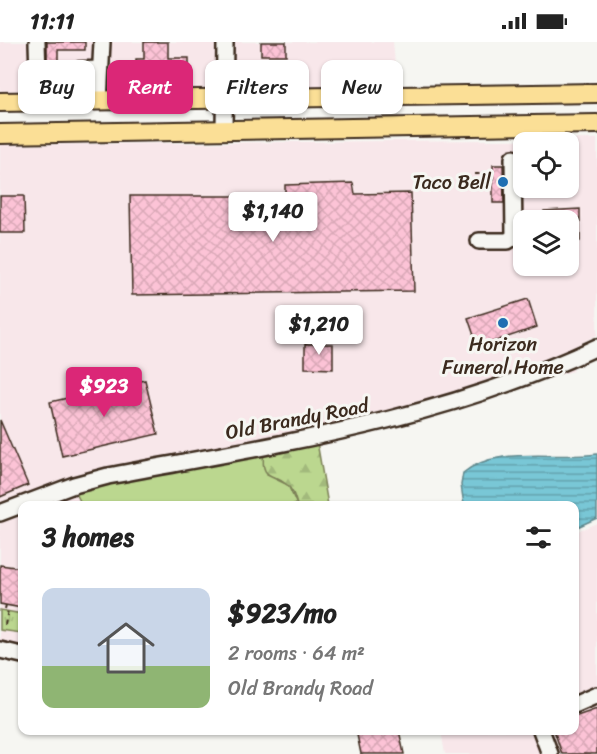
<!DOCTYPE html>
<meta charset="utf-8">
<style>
body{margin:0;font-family:Sriracha,sans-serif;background:#f2f2f2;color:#222;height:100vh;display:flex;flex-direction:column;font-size:22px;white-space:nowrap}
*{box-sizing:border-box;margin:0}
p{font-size:20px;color:#767676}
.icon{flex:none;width:33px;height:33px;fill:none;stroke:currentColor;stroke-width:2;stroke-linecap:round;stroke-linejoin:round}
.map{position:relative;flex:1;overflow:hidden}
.panel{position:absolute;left:18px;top:459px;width:561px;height:234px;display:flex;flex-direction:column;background:#fff;border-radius:12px;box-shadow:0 2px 4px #0004}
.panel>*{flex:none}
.guide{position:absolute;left:18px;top:18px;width:561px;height:54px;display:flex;gap:12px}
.tools{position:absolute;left:513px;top:90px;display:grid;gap:12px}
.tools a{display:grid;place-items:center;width:66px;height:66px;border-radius:12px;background:#fff;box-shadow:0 2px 4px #0004;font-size:30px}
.price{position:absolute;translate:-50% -51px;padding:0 14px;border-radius:6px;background:#fff;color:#222;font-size:20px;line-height:39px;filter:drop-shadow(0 2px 3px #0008)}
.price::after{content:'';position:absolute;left:50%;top:36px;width:18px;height:14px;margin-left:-9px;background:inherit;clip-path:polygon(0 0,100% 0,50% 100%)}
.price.active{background:#db2777;color:#fff}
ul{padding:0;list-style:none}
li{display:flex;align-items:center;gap:18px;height:150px;padding:0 24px}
li span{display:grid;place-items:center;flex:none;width:168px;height:120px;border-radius:12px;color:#555}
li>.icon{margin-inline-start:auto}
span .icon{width:72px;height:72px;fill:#fffc;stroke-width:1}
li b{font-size:26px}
h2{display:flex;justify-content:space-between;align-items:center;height:72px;padding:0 24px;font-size:26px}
.chip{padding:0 21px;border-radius:12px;background:#fff;box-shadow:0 2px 4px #0004;font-size:21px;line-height:54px}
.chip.active{background:#db2777;color:#fff}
.status{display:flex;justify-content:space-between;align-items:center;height:42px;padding:0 30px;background:#fff;direction:ltr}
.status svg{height:16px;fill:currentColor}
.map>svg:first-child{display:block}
.built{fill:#f8e7ea;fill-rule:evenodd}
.grass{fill:#bbd78f;stroke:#7b8056;stroke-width:1.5}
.forest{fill:url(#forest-firs);stroke:#7b8056;stroke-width:1.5}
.park{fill:url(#park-tufts);stroke:#7b8056;stroke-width:1.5}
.water{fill:url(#water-rules);stroke:#60888c;stroke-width:1.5}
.building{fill:url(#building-cross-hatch);stroke:#3b2a1e;stroke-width:1.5}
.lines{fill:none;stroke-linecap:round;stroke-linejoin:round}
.minor-casing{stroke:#3b2a1e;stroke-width:20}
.major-casing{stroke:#3b2a1e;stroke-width:22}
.path{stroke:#3b2a1e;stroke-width:2;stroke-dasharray:4.5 4.5;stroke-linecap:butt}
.minor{stroke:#f6f6f2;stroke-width:15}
.major{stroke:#fbdf96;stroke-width:18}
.poi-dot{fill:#1f6fb2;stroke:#f6f6f2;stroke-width:2}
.labels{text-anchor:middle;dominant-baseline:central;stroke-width:6;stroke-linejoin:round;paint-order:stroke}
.poi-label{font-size:20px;fill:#3b2a1e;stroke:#f6f6f2;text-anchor:end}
.street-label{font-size:20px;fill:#3b2a1e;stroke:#f6f6f2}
</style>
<div class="status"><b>11:11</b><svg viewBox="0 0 49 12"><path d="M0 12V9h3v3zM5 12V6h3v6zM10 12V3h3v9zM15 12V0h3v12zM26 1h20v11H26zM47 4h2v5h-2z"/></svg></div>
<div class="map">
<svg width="597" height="712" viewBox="0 0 597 712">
<defs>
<pattern id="forest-firs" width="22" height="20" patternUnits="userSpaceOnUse" patternTransform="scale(1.5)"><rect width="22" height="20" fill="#bbd78f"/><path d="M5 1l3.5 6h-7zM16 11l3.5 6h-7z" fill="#a2b97b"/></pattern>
<pattern id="park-tufts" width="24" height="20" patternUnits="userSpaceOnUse" patternTransform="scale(1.5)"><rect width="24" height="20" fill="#bbd78f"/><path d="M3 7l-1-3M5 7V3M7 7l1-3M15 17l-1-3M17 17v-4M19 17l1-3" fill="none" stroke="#a2b97b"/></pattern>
<pattern id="water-rules" width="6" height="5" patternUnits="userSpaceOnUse" patternTransform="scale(1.5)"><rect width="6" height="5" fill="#79c7d6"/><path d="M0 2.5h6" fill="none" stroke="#64a2ad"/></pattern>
<pattern id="building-cross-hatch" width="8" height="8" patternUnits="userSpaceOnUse" patternTransform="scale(1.5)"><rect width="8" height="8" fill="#fcc3d6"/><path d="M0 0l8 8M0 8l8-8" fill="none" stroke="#d9a8b7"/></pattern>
</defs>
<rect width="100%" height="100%" fill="#f6f6f2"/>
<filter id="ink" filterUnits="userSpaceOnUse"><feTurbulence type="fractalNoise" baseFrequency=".0167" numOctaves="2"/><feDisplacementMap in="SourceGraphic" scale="12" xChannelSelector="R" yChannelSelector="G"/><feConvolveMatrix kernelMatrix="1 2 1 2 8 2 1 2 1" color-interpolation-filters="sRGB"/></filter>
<g filter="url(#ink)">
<!-- built -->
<path class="built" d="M0,0h393l4,44 -397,5z
M597,97v196l-33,17 10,19 -480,126 -13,6 1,2 -60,1v143l-22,-4v-500zM524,100h44v46h-44zM524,178h44v46h-44z
M597,481v231h-152l-4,-23 133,-1 1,-198z"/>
<!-- grass -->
<path class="grass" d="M264,411l3,22 21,10 9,20h-215l-7,-14 10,-5z"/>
<!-- forest -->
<path class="forest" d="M317,400l11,63h-31c-2,-7 -4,-16 -11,-21 -14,-11 -26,-5 -22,-31z"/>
<!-- park -->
<path class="park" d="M0,568l22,4v19l-22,-3z"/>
<!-- water -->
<path class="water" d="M597,412v64l-22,10 -1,-22 -110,-1 -3,-20 2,-12c33,-28 92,-13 134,-19z"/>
<!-- building -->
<path class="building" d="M47,0h38v8h-27v11h-11z
M144,0h24v16h21v13h-53v-12h8z
M261,0h25v13h-25z
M493,123h10l1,38h-11z
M353,141l2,11 56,-1 3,98 -282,4 -2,-99h155v-11z
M0,154h24l1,37h-25z
M580,167v32h-12v-21h-24v-9z
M528,257l9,28 -59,20 -10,-29z
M305,302h28v25l-28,-1z
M145,338l13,54 -96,22 -12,-54z
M0,378l28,65 -28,12z
M0,523l22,3v40l-22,-4z
M597,667v45h-35l-8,-24h20v-13z
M356,688h43l5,24h-43z"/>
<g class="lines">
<!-- minor casing -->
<g class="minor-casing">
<path id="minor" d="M37,0l1,32 7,28
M71,59l4,-31 24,-1
M99,59l3,-59
M224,88l1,-88
M479,199h29l6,-5 -1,-78
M0,471l74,-28 34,-9c170,-32 331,-55 489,-129
M0,608l22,5
M574,663l23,-10
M541,688l9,24"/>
</g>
<!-- major casing -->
<g class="major-casing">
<path id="major" d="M0,60l597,-9
M0,92l597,-10"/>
</g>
<!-- path -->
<path class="path" d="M475,132h15
M542,148l17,1
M5,567l1,-4
M5,583l3,-15"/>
<!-- minor -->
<use href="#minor" class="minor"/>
<!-- major -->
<use href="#major" class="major"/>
</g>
</g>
<!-- markers -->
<g class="poi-dot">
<circle cx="503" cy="140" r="6"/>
<circle cx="503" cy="281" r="6"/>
</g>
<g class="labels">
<!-- poi labels -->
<g class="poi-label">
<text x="491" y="140">Taco Bell</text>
<text x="503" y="302" text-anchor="middle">Horizon<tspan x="503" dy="23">Funeral Home</tspan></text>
</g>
<!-- street labels -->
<g class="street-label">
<text transform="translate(297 377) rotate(-11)">Old Brandy Road</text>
</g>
</g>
</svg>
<div class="tools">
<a><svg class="icon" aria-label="locate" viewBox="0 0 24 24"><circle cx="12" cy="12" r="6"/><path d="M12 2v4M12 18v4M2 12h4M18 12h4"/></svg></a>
<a><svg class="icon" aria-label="layers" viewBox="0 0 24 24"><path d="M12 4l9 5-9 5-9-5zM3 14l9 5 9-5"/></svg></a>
</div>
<b class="price" style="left:273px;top:201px">$1,140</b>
<b class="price" style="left:319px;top:314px">$1,210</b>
<b class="price active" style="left:104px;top:376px">$923</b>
<div class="guide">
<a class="chip">Buy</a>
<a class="chip active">Rent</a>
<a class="chip">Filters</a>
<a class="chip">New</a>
</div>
<section class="panel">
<h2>3 homes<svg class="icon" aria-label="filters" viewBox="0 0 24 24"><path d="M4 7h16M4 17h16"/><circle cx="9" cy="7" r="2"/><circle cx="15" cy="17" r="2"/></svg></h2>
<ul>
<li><span style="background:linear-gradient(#c9d6e8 65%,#8fb573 0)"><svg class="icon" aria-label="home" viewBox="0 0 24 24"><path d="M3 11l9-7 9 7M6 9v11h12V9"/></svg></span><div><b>$923/mo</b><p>2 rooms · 64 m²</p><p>Old Brandy Road</p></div></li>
</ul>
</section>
</div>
